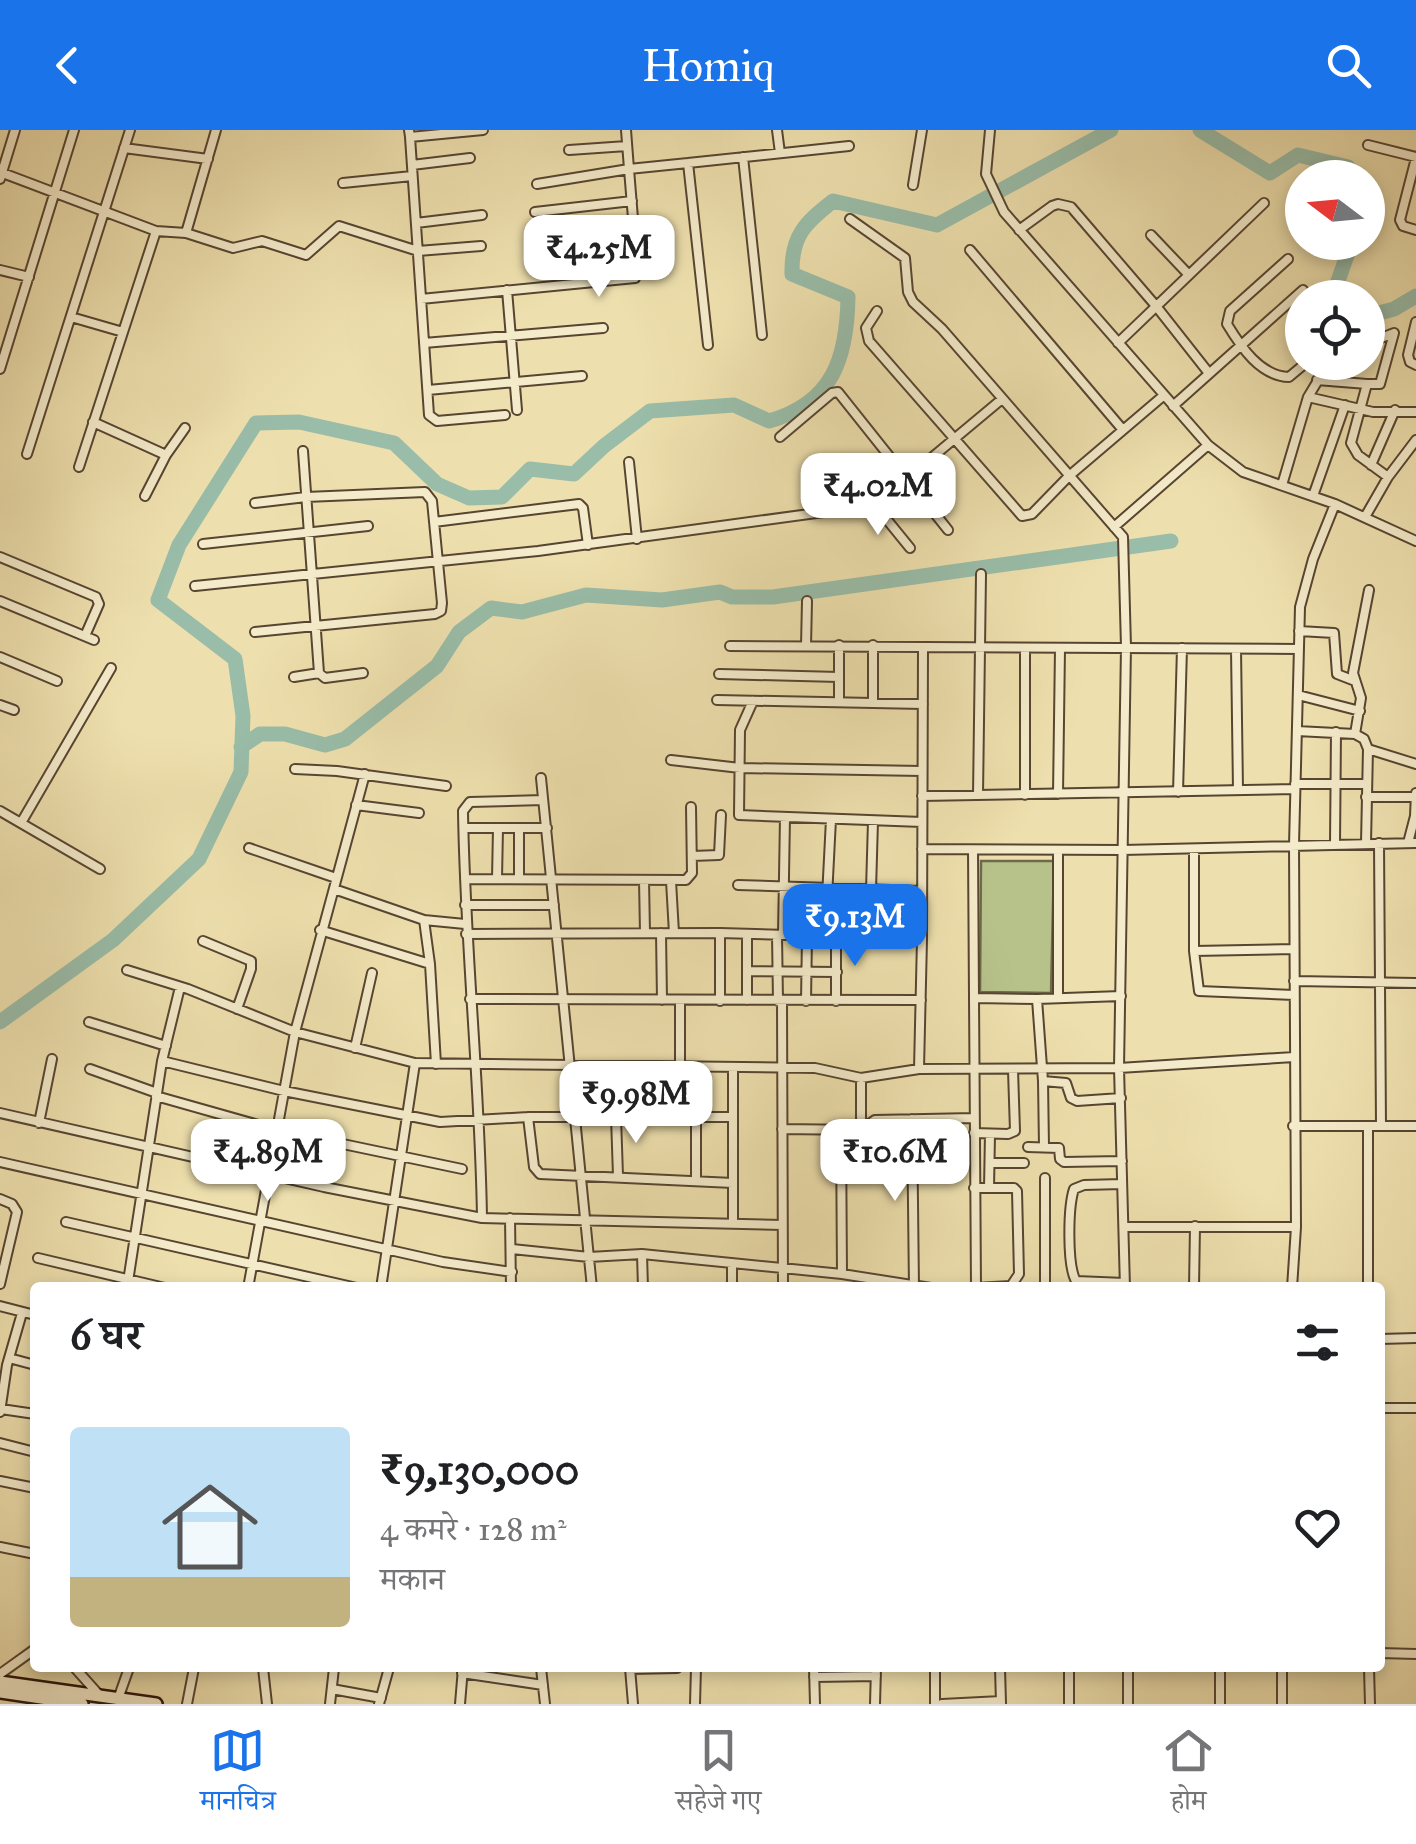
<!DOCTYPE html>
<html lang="hi">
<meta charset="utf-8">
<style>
body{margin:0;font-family:"IM FELL Great Primer","Noto Serif Devanagari",serif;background:#f6f6f6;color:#202124;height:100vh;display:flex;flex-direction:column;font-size:38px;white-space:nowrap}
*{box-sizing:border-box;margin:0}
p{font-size:32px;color:#757577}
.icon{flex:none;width:55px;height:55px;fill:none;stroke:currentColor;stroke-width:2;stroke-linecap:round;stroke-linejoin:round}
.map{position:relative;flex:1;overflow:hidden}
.sheet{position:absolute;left:30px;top:1152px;width:1355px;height:390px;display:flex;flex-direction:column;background:#fff;border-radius:10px;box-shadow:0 5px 15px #0003}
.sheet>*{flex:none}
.needle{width:65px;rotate:286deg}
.fabs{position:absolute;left:1285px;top:30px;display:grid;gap:20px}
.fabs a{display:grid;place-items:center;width:100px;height:100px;border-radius:50%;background:#fff;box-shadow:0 5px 15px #0003;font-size:50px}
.price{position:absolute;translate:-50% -85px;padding:0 22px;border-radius:20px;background:#fff;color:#222;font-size:32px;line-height:65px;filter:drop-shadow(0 2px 5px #0008)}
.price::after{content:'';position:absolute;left:50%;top:60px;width:30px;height:22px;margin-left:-15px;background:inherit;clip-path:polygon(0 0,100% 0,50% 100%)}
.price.selected{background:#1a73e8;color:#fff}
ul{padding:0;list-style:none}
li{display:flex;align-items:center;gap:30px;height:250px;padding:0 40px}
li span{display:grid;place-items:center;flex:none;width:280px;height:200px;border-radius:10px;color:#555}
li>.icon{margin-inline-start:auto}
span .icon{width:120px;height:120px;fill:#fffc;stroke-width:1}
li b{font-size:42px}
h2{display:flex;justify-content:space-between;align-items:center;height:120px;padding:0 40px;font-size:42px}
header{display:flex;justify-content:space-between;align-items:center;height:130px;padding:0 40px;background:#1a73e8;color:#fff;font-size:45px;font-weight:600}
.dock{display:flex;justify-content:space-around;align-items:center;height:140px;border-top:2px solid #e0e0e0;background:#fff;font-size:28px;color:#757577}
.dock a{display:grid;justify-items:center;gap:5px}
.dock .selected{color:#1a73e8}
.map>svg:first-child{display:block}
.green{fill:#b7c28b;stroke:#6e6a4a;stroke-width:2.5}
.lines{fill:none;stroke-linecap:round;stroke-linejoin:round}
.river{stroke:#99bda9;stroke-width:15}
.street-casing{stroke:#574532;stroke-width:12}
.secondary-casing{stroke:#251109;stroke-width:16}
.street{stroke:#f4ebca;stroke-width:8}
.secondary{stroke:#f4ebca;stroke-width:11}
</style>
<header><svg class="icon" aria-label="back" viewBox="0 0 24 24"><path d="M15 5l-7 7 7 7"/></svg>Homiq<svg class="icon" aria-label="search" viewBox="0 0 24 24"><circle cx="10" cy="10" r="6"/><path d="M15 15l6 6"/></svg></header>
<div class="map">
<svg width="1416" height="1574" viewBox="0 0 1416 1574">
<rect width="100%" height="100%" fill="#eee0ae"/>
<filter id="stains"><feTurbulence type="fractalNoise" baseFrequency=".002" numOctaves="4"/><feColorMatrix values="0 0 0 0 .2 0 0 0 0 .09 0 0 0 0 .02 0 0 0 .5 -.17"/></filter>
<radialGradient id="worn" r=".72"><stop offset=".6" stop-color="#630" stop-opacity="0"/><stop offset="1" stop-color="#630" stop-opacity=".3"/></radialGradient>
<!-- green -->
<path class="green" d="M981,731h73l-3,132 -71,-1z"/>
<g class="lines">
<!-- river -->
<path class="river" d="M1200,0l70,43 28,-18 50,12 10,11
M1368,57l3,4 -3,41
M1332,168l18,-51 5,-5
M1368,186l26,-7 22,-13
M241,617l19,-13h25l40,11 20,-6 92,-73 22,-34 32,-24 31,4 64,-17 76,5 58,-8 12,5h41l398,-56
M0,892l113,-82 86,-81 42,-87 2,-56 -8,-57 -77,-59 21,-55 77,-122 43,-1 95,21 43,41 32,14 33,-1 28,-28 44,5 30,-28 46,-35 84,-6 35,16c64,-18 78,-63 79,-124l-56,-23c-1,-38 13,-51 41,-73l104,24 174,-95"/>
<!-- street casing -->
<g class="street-casing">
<path id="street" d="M409,0l1,7 73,-7
M626,0l3,39 59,-6
M777,0l3,23
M990,0l-4,44 18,38 204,233 35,27 92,32 81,37
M410,7l19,278 8,6 68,-6
M1368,15l48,12
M124,18l84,11
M569,20l58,-4
M743,27l19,178
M1416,28l-16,62 3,6 13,4
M412,35l58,-7
M0,42l156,59 30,2 47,15 29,-7 44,14 33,-29 79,25 63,-5
M0,49l15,-49
M343,53l69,-7
M913,55l9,-55
M535,82l97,-11
M850,89l55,39 3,34 5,10 29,27 181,208 3,110 -7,421 6,220
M416,93l66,-8
M1019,100l33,-24 6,-2 13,3 85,99 52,66
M186,103l30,-103
M1151,105l38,40
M569,109l65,-8
M970,120l153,180
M1288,129l-58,52 -3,13c14,23 33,52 62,53l18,-15
M0,140l29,7
M507,160l10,120
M421,169l214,-21 2,-10 -8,-99 -92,15
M877,181l-11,17 3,13 153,175 10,-2 37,-38 94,-80
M71,187l52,15
M1416,192l-8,33 2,7 6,3
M424,213l179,-15
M1118,213l146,-140
M1368,213l26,-10 -14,51h-13l-16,59 7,12 30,22
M708,215l-20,-182 161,-17
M0,239l74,-239
M1317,250l50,4
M428,260l154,-14
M1308,267l65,15h43
M1173,276l130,-116
M93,292l73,33
M780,307l52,-44 6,-1 110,138
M27,324l103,-324
M629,332l8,77
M1371,335l24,-55
M79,337l77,-236
M1282,355l26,-88 21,-35
M145,366l21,-41 19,-27
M1313,366l32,-91
M875,375l35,43
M1365,387l23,-40 28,-37
M434,392l145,-18 4,4 5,37
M1114,397l94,-82
M203,414l165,-18
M0,427l96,40 3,7 -14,32
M195,456l343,-35 337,-46 127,-106
M0,471l94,39
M1299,501l35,2 3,41 18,7
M255,502l180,-18 6,-3 1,-8 -10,-102 -7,-9 -119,5 -51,6
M730,516l193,1
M806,516l1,-45
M1236,519l2,141
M0,527l57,24
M319,543l6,5 38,-5
M719,544l120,3
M294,547l25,-4 -16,-222
M1298,565l62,16
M717,570l206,4
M753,571l-13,29 -1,85 183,7
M839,572v-57
M873,572v-57
M0,575l14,5
M1297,601l58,3 9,5 4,10 48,15
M1355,604l6,-36 -8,-25 16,-83
M671,630l69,8 182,3
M295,639l42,2 109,15
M541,648l51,510
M1295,654h72
M1178,662l4,-144
M1058,664l2,-146
M978,665l3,-221
M1025,665v-147
M922,666l373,-7
M1366,667h49
M356,675l63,8
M0,681l100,58
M21,693l90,-155
M464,698h83
M519,698v51
M1366,713l2,-94
M1379,713l2,283
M1408,713l7,-27 1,-23
M1335,714l1,-112
M249,718l87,30
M922,719l201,1 293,-7
M1194,719v102l5,40 95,4
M973,720l3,438
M692,726l27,-1 2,-40
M465,749l221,1 6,-7 -1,-66
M497,749l1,-51
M644,750l1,53
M671,751l3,52
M738,755l184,6
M334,759l90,31 6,44 6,100
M871,760l2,-69
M465,775h89
M424,790l41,4
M320,800l110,34
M661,803l1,67
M466,804l254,-1 202,6 -3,130
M777,805l1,66
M783,805l2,-118
M825,807l6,-118
M836,807v64
M922,809l1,-292 376,2
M203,811l48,20v8l-14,40
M1194,821l100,-2
M127,840l61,19 107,43 120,31 -34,225
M747,841l90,1
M1294,851l122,2
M975,868l62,1
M1058,868v-147
M470,869l451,1
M680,870v67
M747,870v-66
M720,871v-68
M782,871l1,287
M806,871l1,-65
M89,892l77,24
M355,918l17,-75
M162,931l122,30 156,31 88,-5h205
M415,933l400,5 46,10 58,-9 200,-1 175,-11
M90,939l67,24
M1043,951l23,2 5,15 6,3 44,-3
M156,966l120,34 186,39
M0,983l324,74 158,31 300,7
M528,987l6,50 6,7 193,9
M616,987l2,59
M912,989l2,169
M39,993l13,-64
M1293,996h123
M1368,996v162
M782,999l79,1v-52
M841,1000l1,144
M861,1000l14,-10 99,-2
M974,1003l34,1 7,-3 -2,-61
M1028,1017l31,1 1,11 4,3 58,-1
M1044,1017l-1,-66 -6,-82 84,-3
M0,1032l443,100 69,10
M990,1033h34
M696,1049v-60
M1122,1054l-38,1 -10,4c-6,18 -7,77 2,92l49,2
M974,1058h40l3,3 2,83 -8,12 -36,2
M989,1058l1,-54
M0,1069l12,5 5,8 -17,72
M482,1088c-2,-136 -17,-271 -19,-407l7,-9 73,-2
M510,1088l1,70
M66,1092l291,66
M733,1093v-156
M1124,1097h172
M512,1119l77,8 53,-3 200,20 89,14
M642,1124l1,34
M38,1128l127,30
M127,1158l35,-227 18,-74
M248,1158l47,-256 70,-258
M732,1158v-25
M1045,1158v-110
M1194,1158l1,-62
M1292,1158l4,-61 -2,-382 6,-238 13,-48 22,-55
M0,1176l35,9
M1380,1209l36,-1
M9,1228l26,7
M1380,1278h36
M1,1279l34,5
M0,1282l7,-47 15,-52
M0,1313l35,9
M0,1351l35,7
M0,1417l35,7
M1380,1523l36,1
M75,1538l25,28
M263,1538l4,36
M541,1538l4,36
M630,1538l3,36
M814,1538l1,36
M935,1538v36
M1000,1538l1,35
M1069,1538v36
M1282,1538v36
M1369,1538l1,36
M630,1539l47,-1
M462,1543l81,12
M0,1544l35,-25
M814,1547l62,-1
M332,1559l49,9
M118,1569l11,-31
M187,1574l7,-36
M330,1574l4,-36
M379,1574l10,-36
M460,1574l3,-36
M695,1574l1,-36
M875,1574l1,-36
M942,1574l59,-3
M1128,1574v-36
M1220,1574v-36"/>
</g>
<!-- secondary casing -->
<g class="secondary-casing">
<path id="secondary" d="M0,1552l156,22
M0,1562l82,12"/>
</g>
<!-- street -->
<use href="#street" class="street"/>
<!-- secondary -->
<use href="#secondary" class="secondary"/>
</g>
<rect width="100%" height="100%" filter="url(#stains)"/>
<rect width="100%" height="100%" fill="url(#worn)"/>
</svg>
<div class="fabs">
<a><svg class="needle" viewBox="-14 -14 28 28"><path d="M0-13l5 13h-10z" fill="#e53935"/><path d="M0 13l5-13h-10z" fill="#757577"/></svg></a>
<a><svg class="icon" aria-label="locate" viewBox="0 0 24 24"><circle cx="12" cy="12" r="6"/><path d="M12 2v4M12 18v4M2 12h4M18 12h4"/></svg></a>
</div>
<b class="price" style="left:599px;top:170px">₹4.25M</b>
<b class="price" style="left:878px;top:408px">₹4.02M</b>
<b class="price selected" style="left:855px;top:839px">₹9.13M</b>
<b class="price" style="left:636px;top:1016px">₹9.98M</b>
<b class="price" style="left:268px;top:1074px">₹4.89M</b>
<b class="price" style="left:895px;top:1074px">₹10.6M</b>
<section class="sheet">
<h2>6 घर<svg class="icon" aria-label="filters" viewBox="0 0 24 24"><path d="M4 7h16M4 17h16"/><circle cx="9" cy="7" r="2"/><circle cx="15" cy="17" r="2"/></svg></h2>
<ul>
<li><span style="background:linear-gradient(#bfe0f5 75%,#c2b280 0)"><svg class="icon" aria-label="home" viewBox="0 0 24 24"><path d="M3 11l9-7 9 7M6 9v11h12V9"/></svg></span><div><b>₹9,130,000</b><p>4 कमरे · 128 m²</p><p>मकान</p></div><svg class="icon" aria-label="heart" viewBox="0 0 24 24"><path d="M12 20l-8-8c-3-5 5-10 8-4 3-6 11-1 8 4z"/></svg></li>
</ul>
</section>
</div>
<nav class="dock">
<a class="selected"><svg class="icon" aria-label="map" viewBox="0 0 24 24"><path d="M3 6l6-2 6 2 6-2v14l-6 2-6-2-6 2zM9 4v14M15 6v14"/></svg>मानचित्र</a>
<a><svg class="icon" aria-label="saved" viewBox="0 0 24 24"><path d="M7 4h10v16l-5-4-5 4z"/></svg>सहेजे गए</a>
<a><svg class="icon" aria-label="home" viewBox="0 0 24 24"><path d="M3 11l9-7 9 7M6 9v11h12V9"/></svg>होम</a>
</nav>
